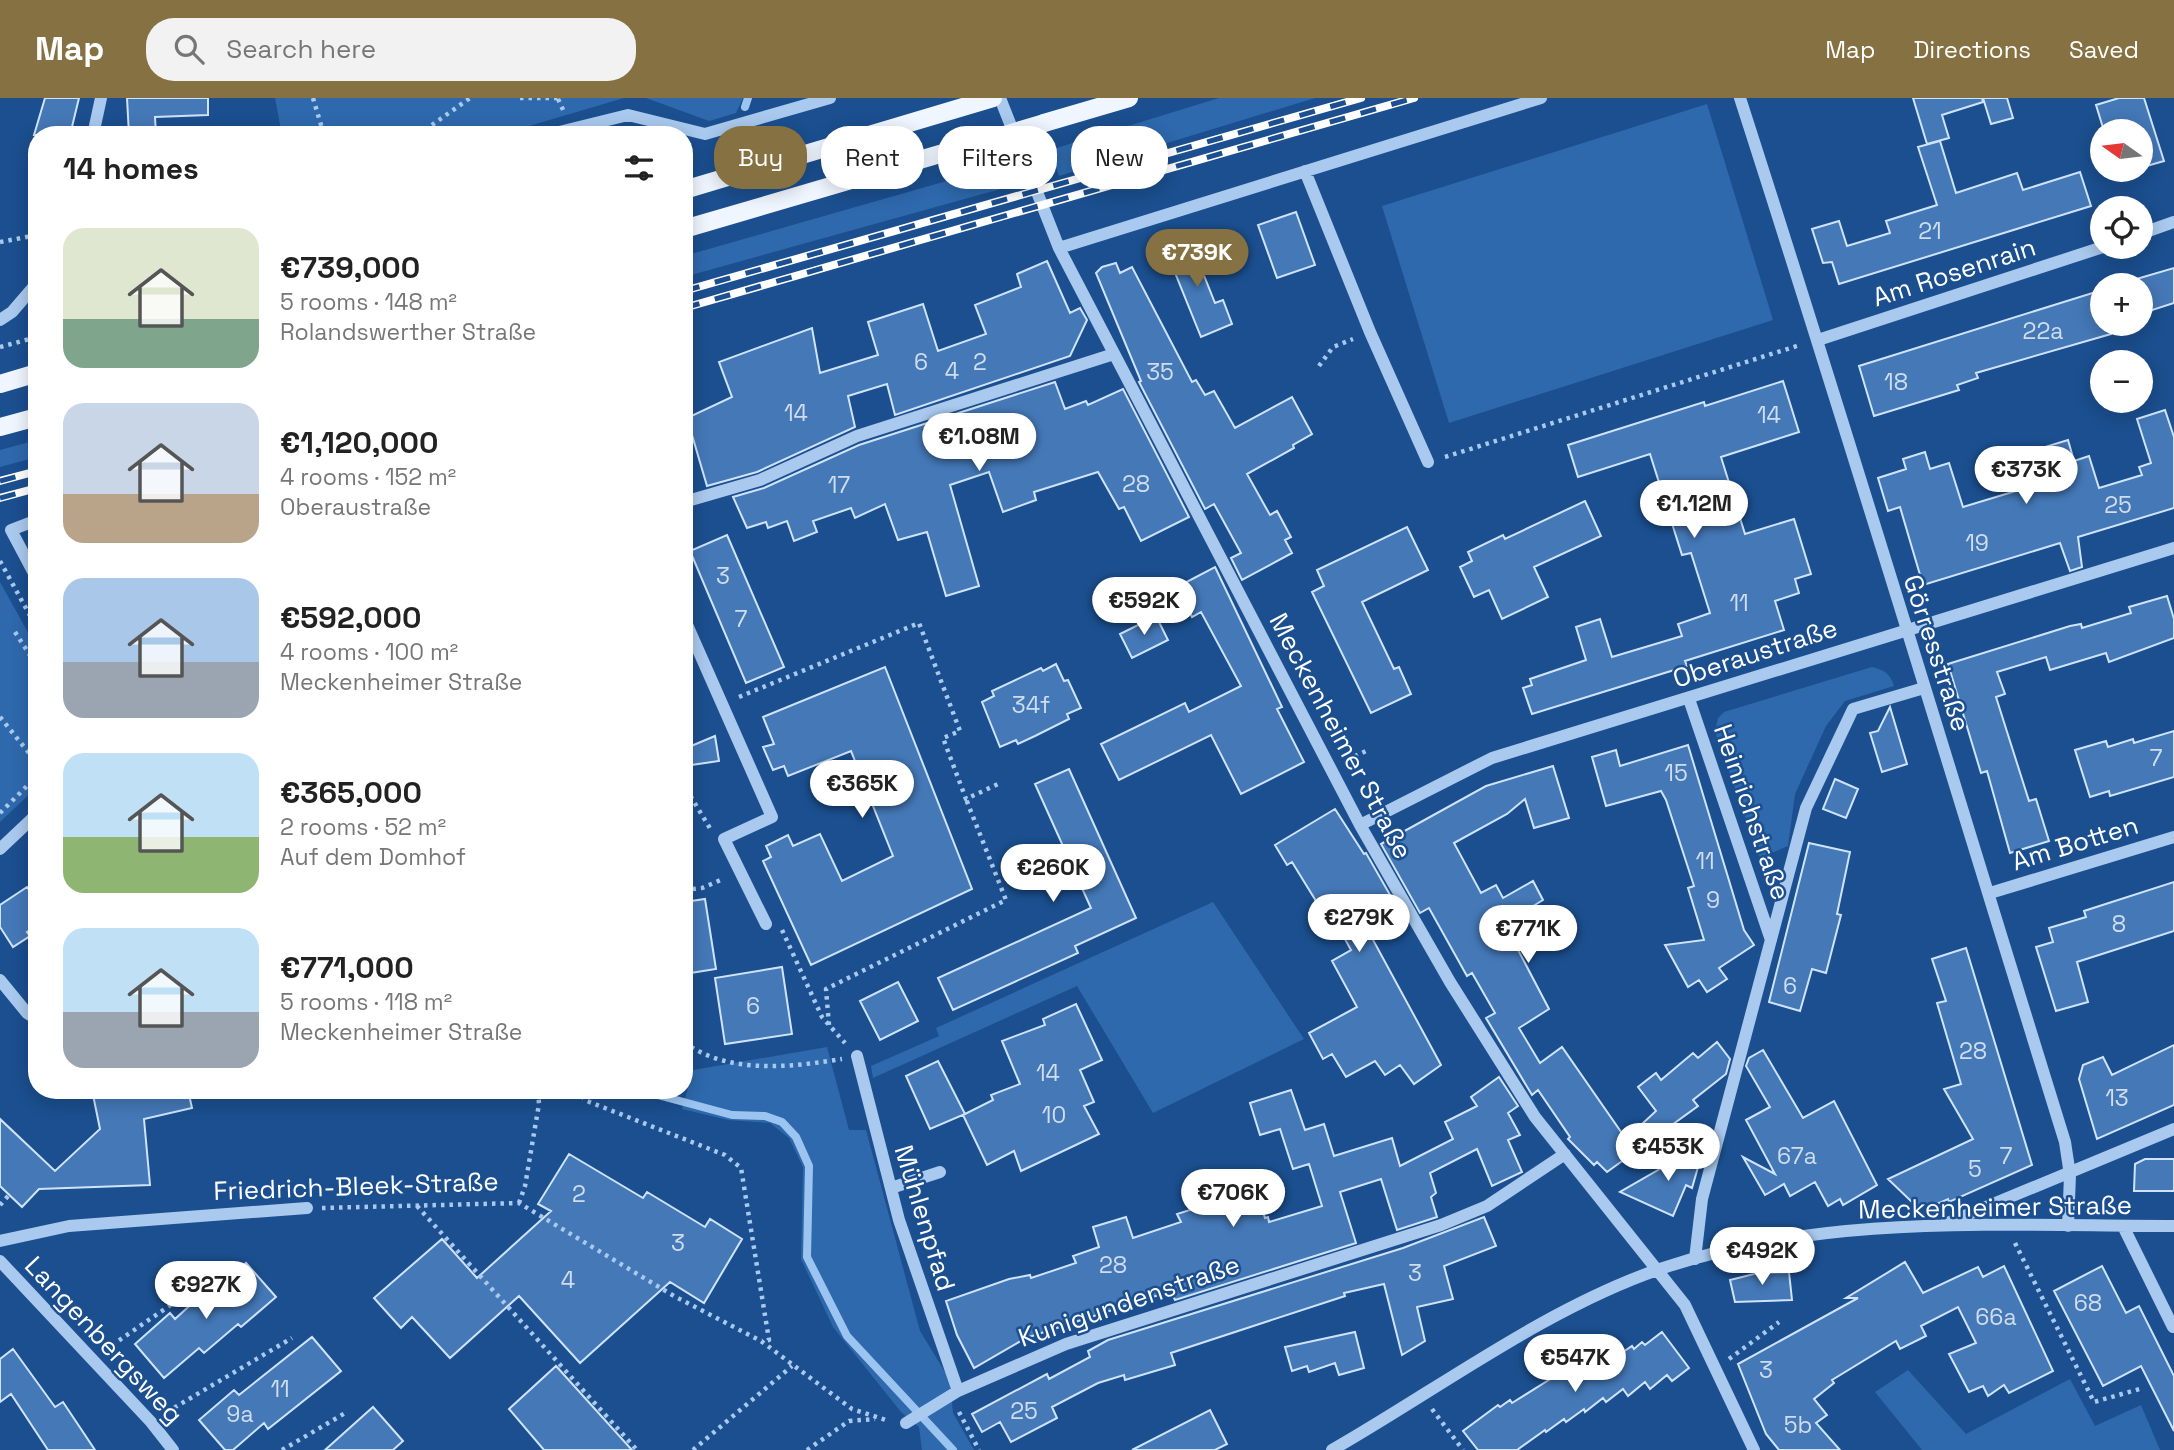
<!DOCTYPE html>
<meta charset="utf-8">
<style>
body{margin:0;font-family:"Space Grotesk",sans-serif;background:#f2f2f2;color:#222;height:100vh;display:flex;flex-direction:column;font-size:26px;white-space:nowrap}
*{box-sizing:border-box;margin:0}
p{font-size:23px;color:#767676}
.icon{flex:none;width:38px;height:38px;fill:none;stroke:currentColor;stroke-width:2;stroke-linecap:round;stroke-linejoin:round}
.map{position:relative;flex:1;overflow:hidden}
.drawer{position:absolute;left:28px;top:28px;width:665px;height:973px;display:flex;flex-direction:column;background:#fff;border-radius:28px;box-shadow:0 4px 18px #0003}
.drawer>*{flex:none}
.banner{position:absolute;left:714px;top:28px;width:665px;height:63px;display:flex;gap:14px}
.needle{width:46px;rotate:284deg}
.buttons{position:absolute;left:2090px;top:21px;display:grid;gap:14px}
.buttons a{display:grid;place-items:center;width:63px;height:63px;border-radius:50%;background:#fff;box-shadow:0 4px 18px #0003;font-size:35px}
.price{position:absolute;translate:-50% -60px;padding:0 16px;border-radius:24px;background:#fff;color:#222;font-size:23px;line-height:46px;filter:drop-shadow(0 2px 4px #0008)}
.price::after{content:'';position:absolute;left:50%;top:42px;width:21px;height:16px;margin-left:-10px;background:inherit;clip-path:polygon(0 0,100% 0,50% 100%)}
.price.current{background:#857141;color:#fff}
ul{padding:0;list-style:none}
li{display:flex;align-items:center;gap:21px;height:175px;padding:0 35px}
li span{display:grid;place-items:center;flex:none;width:196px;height:140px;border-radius:21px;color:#555}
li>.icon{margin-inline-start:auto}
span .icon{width:84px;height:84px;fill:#fffc;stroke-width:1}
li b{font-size:30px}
h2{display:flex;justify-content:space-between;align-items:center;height:84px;padding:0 35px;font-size:30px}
.pill{padding:0 24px;border-radius:28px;background:#fff;box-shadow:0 4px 18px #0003;font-size:24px;line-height:63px}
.pill.current{background:#857141;color:#fff}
header{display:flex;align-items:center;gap:42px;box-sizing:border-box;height:98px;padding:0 35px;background:#857141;color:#fff}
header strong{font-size:33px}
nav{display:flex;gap:38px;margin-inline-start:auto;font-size:24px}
.search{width:490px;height:63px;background:#f2f2f2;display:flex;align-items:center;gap:18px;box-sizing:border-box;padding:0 24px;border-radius:28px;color:#767676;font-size:26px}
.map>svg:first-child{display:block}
.green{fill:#2e69ad}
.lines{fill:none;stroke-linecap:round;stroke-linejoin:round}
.stream{stroke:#9cc4f0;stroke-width:8}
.building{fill:#4478b7;stroke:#cfe3fa;stroke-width:2}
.path{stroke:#a9c9ee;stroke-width:4.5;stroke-dasharray:3.5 5;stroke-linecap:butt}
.minor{stroke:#a9c9ee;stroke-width:12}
.major{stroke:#f0f6ff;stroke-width:18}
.rail-casing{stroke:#fff;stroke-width:8}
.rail{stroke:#1b4f8f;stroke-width:5;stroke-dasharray:16;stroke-linecap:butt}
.major-bridge{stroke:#f0f6ff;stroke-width:18}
.labels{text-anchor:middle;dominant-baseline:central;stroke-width:5;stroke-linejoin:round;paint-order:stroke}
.number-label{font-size:23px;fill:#d0dded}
.street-label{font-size:26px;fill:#fff;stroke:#1b4f8f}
</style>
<header>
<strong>Map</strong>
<div class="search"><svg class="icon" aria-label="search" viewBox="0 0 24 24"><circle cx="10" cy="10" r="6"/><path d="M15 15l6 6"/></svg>Search here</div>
<nav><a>Map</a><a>Directions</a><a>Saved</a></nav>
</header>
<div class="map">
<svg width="2174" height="1352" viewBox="0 0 2174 1352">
<rect width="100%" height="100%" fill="#1b4f8f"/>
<!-- green -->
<path class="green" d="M275,0h349l-125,37h-217z
M646,0h97l-7,15 -27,8z
M1219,0h96l-256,78 -9,-26z
M1707,6l66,216 -324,103 -67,-217z
M1006,66l9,21 -331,92v-21z
M37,342v17l-37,10v-17z
M0,484l31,56 6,-3v152l-37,35z
M1872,569c12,3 18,6 22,19l-49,15 -19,25 -31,68 -7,52 -28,12 -45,-126 3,-14 6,-6z
M1213,804l91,137 -151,74 -76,-127 -204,92 -2,-12 68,-30 -3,-8z
M827,949l22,83h17l54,201 30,49 3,33 21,37h-52l-3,-23 -18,-15 -68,-85 -32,-68 2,-92 -14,-29 -19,-15 -42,-3 -46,-11 11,-39z
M1908,1272l58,64 104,-55 25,47 46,-21 19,45h-238l-47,-58z"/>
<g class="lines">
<!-- stream -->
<path class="stream" d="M745,9l3,-9
M639,992l93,25 33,1 17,6 14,15 13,29 -2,91 40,79 106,114"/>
</g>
<!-- building -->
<path class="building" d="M45,0h34l-9,37h-36z
M127,0h81v17l-53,2 1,18h-27z
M1913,0h69l1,4 -41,13 7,23 -22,6z
M1983,0h24l6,20 -22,6z
M2119,0h25l20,63 -24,7v-37h-36l-8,-26z
M1940,43l16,52 61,-20 6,17 57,-18 11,34 -252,78 -7,-22 -9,1 -11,-34 27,-8 8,25 43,-13 -4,-12 51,-16 -19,-58z
M1296,114l19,53 -38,13 -19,-53z
M1189,140l26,65 8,-3 9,24 -31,13 -36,-89z
M1047,163l23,52 10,-5 7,12 -17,36 -175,59 -8,-31 -39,12 7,31 -98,45 -50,14 -20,-68 45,-21 -13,-35 93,-34 8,45 58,-18 -10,-33 55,-18 15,47 48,-17 -11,-29 46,-18 -4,-13z
M1116,165l4,10 12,-6 60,115 4,-2 9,15 9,-4 21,37 57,-31 20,37 -19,11 1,3 -47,26 23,41 7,-4 14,26 -6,3 7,13 -50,27 -11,-22 10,-5 -27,-49 -9,5 -66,-127 2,-1 -45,-108 6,-6z
M2174,170v35l-34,11v-29h-24z
M2102,192v34h6l3,10 -135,39 2,5 -21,7 2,5 -85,26 -15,-50z
M1783,283l16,51 -78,25 24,77 49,-15 17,55 -16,5 4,14 -24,8 9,29 -99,31 2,5 -155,48 -9,-26 9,-3 -2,-6 56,-19 -10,-33 24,-8 12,38 70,-21 -4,-12 32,-11 -19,-60 -9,2 -32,-101 -72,23 -10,-32 136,-43 1,4z
M1055,284l10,27 21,-8 2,4 35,-16 66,128 -48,24 -17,-34 -5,2 -21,-37 -64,20 2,8 -33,12 -14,-40 -39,13 29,101 -33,10 -19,-64 -29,8 -13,-36 -30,14 -4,-10 -38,13 4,11 -23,9 -7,-20 -19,7 -2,-6 -19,6 -14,-31 31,-9 95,-43z
M2165,312l9,27v71l-96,29 4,30 -12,4 -10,-28 -137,42 -23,-78 -12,4 -10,-33 28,-9 -3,-10 22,-7 5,17 19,-6 14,44 66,-20 -2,-10 12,-3 -7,-23 36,-11 6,21 15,-5 10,32 43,-13 -3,-8 12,-4 -14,-44z
M1585,403l16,35 -67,31 14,30 -46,22 -13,-29 -15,7 -14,-30 12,-6 -4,-9 35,-17 2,4z
M1407,429l21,43 -66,32 32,67 5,-2 12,27 -40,19 -59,-121 12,-6 -7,-16z
M727,437l57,132 -38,16 -56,-132z
M1215,469l67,140 -5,2 27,53 -63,32 -30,-59 -92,45 -18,-36 84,-41 4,9 52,-26 -40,-74 -9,5 -15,-30z
M2167,498l7,23v19l-65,24 -3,-9 -56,17 -4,-13 -49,15 8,22 -9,3 33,104 7,-2 13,42 -39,12 -23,-82 -6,2 -33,-109 122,-38 11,-2 1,4 49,-15 -2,-6z
M1156,518l12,24 -36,18 -12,-24z
M1056,566l8,17 4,-1 13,28 -14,6 2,5 -34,17 -17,8 -2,-4 -16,7 -18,-45 12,-6 -2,-5 49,-23 2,3z
M885,569l87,222 -161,76 -48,-104 8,-4 -5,-11 22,-11 5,11 27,-12 22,47 51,-25 -42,-105 -63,25 -4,-10 -11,4 -10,-23 11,-3 -11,-27z
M1890,609l17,57 -25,8 -12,-39 8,-2z
M2174,633v46l-64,19 -1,-5 -19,6 -15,-47 31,-9 2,6 25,-8 1,4z
M715,638l4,25 -35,5v-17z
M1688,647l56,185 10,15 -35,23 8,11 -20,13 -8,-12 -11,7 -23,-42 39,-5 -16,-52 6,-2 -28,-86 -5,-9 -55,15 -14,-49 24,-7 4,16z
M1553,668l16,52 -35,10 -9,-29 -18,15 -53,29 27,50 15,-8 7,13 30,-17 10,19 -18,11 12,22 -21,13 33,63 -30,19 21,35 22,-16 64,92 30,-28 -18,-24 18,-14 5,7 32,-27 5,5 19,-16 13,17 -4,15 -33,26 5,6 -91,66 -10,-10 -3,3 -26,-26 2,-2 -32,-47 -6,5 -46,-77 9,-5 -23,-40 -5,3 -38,-68 -9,5 -39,-69 105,-58z
M1069,671l67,149 -61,28 3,7 -125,57 -15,-32 153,-70 -56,-124z
M1835,681l23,10 -12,29 -23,-9z
M1335,711l29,45 2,-1 39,68 -33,17 69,127 -27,19 -14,-19 -15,10 -10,-14 -29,16 -14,-23 -9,5 -14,-26 48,-26 -25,-46 19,-11 -22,-40 -5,4 -32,-52 -5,3 -12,-20z
M1809,745l41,9 -13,62 4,1 -15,58 -14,-4 -12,42 -31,-9z
M2174,784v49l-97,31 11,40 -32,9 -20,-64 17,-5 -4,-14 37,-11 -2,-6z
M27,789l10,14v25l-10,6 3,4 -17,11 -13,-20v-22z
M705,801l11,70 -32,5v-72z
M1966,850l66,217 -83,37 -1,-3 -20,9 -4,-2 -9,3 -3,-7 -24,-23 85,-40 -29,-50 17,-5 -24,-81 9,-2 -14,-42z
M782,869l10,67 -67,10 -10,-66z
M898,884l20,39 -38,19 -20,-39z
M1076,906l26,56 -22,10 14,32 -10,4 15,28 -78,37 -7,-20 -27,14 -24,-50 30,-15 -2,-5 29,-11 -18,-43 43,-16 -2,-6z
M2174,947v60l-77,34 -18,-60 4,-14 20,-8 9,18z
M1763,952l40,68 31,-17 43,84 -34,20 -3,-6 -12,7 -13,-24 -25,14 -6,-12 -19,11 -22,-38 32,17 -29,-54 24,-13 -24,-41 3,-8z
M938,963l27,53 -35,15 -24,-53z
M1499,979l19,29 -10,7 12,22 -12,5 14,32 -30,14 -15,-37 -47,24 6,20 -5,4 6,20 -40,13 -16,-51 -41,13 16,51 -181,57 -4,-9 -145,47 -52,30 -17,-33 -11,-34 63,-22 21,-4 1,3 45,-15 -3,-7 26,-9 -6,-20 33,-10 7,21 48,-16 -4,-8 79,-25 9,29 3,-1 1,5 53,-16 -13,-42 -16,5 -13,-40 -20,6 -10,-32 41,-13 14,40 19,-6 10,32 58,-18 8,28 53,-27 -8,-17 32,-16 -6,-9z
M92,992h96l4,18 -48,11 6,66 -111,4 -17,18 -22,-21v-67l55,52 45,-42z
M1705,1045l-13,45 -6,-3 -13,31 -53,-24z
M569,1056l74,44 4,-6 58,35 5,-8 32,20 -38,64 -34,-21 -90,81 -61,-67 -69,62 -38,-41 -11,11 -27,-30 68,-59 35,39 74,-67 -13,-7z
M2145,1061h29v32h-40l1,-27z
M1484,1119l12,29 -52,20 9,33 -36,8 8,34 -23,14 -18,-71 -40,9 1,3 -174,57 4,12 -50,15 -1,-5 -26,8 -46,24 5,11 -46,24 -11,-20 -18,10 -10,-18 75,-40 2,5 41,-22 -2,-6 20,-11 295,-92z
M1905,1164l18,31 55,-26 5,10 21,-11 49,105 -44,22 -5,-8 -16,11 -5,-10 -14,6 -20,-38 27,-11 -18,-36 -37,19 5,10 -26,13 -4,-8 -64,39 2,3 -20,16 13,16 -11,8 24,27h-61l-13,-16 -28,-70 120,-66h-12z
M246,1165l30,34 -35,30 -3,-3 -34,29 -5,-5 -35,30 -29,-34 35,-31 5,6 33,-30 4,4z
M2102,1168l24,47 13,-7 35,70v55l-33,-65 -38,20 -49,-95z
M1789,1174l3,28 -57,2 -5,-22 28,-7z
M1355,1234l9,36 -25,7 -4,-12 -26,9 -2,-6 -15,5 -7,-24z
M1662,1234l27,36 -17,13 -5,-6 -17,14 -5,-7 -17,14 -5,-7 -17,13 -3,-4 -18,14 -1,-3 -18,13 -2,-3 -18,13 -1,-2 -28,20h-39l-15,-19 35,-26 2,2 10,-7 2,3 56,-35 2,3 18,-12 2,3 8,-6 3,3 19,-10 3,3 9,-6 2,3 8,-7 3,3z
M312,1239l29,34 -73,58 -4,-6 -31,27h-8l-26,-30 35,-30 5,5z
M13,1251l42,58 8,-5 32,48h-47l-37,-56 -11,8v-43z
M556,1268l76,84h-88l-35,-41z
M373,1309l30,34 -10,9h-68z
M1210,1312l17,34 -12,6h-83z"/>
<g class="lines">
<!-- path -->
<path class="path" d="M313,0l11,37
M520,0h42
M558,1l7,15
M418,37l52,-37
M0,144l37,-7
M0,249l37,-10
M1319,268l14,-19 20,-8
M1445,359l355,-112
M0,463l33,60
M15,534l22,34
M739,599l180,-74 41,108 -17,7 23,61 32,-15
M0,619l37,46
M1347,662l21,-10
M684,694h4l23,38
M0,715l37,-37
M684,792l18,-2 21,-9
M782,832l40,87 23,26
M829,927l-3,-36 180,-89 -40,-101
M684,944c44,33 107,25 158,17
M575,992l12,11 138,54 16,13 28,172 -7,1
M519,1105l6,-17 14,-82 -1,-14
M0,1107l9,-10
M417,1108l220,244
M322,1110l197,-5 155,93 87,45 91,68 37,12
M2015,1145l79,159 49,-14
M105,1252l121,-83
M1729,1261l50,-37
M1432,1311l31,41
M167,1314l125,-74
M959,1314l20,38
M282,1352l65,-38
M693,1352l99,-84
M807,1352l42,-29 26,-2"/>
<!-- minor -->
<path class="minor" d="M1000,0l59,150 301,577 90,157 85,135 150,188 69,145
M1740,0c112,347 217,696 325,1044l5,33 -2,51
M93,37l8,-37
M547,37l81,-20 77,19 125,-36
M1305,73l65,161 58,130
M2140,136l34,-12
M1059,150l482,-150
M0,222l12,-8 25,-29
M1818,242l285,-93
M684,404l76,-22 97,-44 257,-82
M37,422l-26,10 26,49
M684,520l88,199 -48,22 42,85
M1689,601l82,241
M1360,727l132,-67 682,-210
M0,751l37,-35
M1990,795l184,-56
M0,882l27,33 10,6
M857,958l42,164 59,171
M891,1090l49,-16
M1945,1126l229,-95
M2123,1128l50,101
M0,1143l69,-15 238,-18
M1695,1161l7,-60 104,-391 47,-99 71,-21
M0,1163l151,161 22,28
M906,1325l52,-32 108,-47 375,-119 46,-19 78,-52
M1332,1352c105,-60 214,-142 328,-181 163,-56 344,-43 514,-43"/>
<!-- major -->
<path class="major" d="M1044,25l85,-25
M684,92l309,-92
M684,131l307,-90
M0,286l37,-11
M0,329l37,-10"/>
<!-- rail casing -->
<g class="rail-casing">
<path id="rail" d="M684,193l677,-193
M684,210l730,-210
M0,383l37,-10
M0,400l37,-10"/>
</g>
<!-- rail -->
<use href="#rail" class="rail"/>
<!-- major-bridge -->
<path class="major-bridge" d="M991,41l53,-16"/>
</g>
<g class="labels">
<!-- number labels -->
<g class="number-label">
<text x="1930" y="133">21</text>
<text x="2043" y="233">22a</text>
<text x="921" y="264">6</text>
<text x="980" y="264">2</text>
<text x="952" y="273">4</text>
<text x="1160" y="274">35</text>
<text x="1896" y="284">18</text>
<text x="796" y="315">14</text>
<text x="1769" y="317">14</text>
<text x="1136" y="386">28</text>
<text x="839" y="387">17</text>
<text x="2118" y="407">25</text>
<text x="1977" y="445">19</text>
<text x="723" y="478">3</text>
<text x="1739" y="505">11</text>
<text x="741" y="521">7</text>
<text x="1031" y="607">34f</text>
<text x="2156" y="660">7</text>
<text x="1676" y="675">15</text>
<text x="1705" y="763">11</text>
<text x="1713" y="802">9</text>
<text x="2119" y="826">8</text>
<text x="1790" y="888">6</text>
<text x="753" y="908">6</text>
<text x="1973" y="953">28</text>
<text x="1048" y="975">14</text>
<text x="2117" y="1000">13</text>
<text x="1054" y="1017">10</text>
<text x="1797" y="1058">67a</text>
<text x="2006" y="1058">7</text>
<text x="1975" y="1071">5</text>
<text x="579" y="1096">2</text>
<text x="678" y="1145">3</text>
<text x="1113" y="1167">28</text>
<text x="1415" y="1175">3</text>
<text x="568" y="1182">4</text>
<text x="2088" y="1205">68</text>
<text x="1996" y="1219">66a</text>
<text x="1766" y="1272">3</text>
<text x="280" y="1291">11</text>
<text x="1024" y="1313">25</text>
<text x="240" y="1316">9a</text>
<text x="1798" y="1327">5b</text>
</g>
<!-- street labels -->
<g class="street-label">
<text transform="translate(1954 174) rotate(-18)">Am Rosenrain</text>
<text transform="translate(1755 555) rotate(-18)">Oberaustraße</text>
<text transform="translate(1937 555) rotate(72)">Görresstraße</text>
<text transform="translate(1341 638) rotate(62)">Meckenheimer Straße</text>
<text transform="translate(1752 714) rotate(71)">Heinrichstraße</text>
<text transform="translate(2075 745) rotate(-17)">Am Botten</text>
<text transform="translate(356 1088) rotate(-2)">Friedrich-Bleek-Straße</text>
<text transform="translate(1995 1109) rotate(-1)">Meckenheimer Straße</text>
<text transform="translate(925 1120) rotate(73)">Mühlenpfad</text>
<text transform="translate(1129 1203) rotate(-19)">Kunigundenstraße</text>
<text transform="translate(104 1242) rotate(47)">Langenbergsweg</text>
</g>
</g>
</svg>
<div class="buttons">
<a><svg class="needle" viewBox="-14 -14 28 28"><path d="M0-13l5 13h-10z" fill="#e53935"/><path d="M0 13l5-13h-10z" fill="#767676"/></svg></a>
<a><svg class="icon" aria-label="locate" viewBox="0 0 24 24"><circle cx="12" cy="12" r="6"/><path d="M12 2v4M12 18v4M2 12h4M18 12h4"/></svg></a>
<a>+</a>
<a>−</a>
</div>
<b class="price current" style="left:1197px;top:191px">€739K</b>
<b class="price" style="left:979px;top:375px">€1.08M</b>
<b class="price" style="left:2026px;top:408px">€373K</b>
<b class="price" style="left:1694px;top:442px">€1.12M</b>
<b class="price" style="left:1144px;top:539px">€592K</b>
<b class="price" style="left:862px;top:722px">€365K</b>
<b class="price" style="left:1053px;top:806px">€260K</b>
<b class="price" style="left:1359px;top:856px">€279K</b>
<b class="price" style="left:1528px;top:867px">€771K</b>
<b class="price" style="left:1668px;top:1085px">€453K</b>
<b class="price" style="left:1233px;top:1131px">€706K</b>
<b class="price" style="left:1762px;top:1189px">€492K</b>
<b class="price" style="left:206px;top:1223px">€927K</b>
<b class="price" style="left:1575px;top:1296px">€547K</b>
<div class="banner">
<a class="pill current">Buy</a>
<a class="pill">Rent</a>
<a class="pill">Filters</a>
<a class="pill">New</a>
</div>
<section class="drawer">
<h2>14 homes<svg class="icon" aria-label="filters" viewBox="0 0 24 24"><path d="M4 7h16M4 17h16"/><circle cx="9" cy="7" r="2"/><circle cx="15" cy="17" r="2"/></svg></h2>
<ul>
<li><span style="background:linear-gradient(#dfe7d0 65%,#7fa58c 0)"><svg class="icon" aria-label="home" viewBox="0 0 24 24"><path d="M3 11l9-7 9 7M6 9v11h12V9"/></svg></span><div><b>€739,000</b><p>5 rooms · 148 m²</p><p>Rolandswerther Straße</p></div></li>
<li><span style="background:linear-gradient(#c9d6e8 65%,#b9a48a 0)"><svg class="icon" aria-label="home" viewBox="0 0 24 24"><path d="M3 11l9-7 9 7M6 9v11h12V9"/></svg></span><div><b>€1,120,000</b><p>4 rooms · 152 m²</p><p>Oberaustraße</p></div></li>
<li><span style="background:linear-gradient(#a9c7e8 60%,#9aa5b1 0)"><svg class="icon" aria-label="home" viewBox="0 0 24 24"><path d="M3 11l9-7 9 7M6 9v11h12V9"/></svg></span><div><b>€592,000</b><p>4 rooms · 100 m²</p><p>Meckenheimer Straße</p></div></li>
<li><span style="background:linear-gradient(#bfe0f5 60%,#8fb573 0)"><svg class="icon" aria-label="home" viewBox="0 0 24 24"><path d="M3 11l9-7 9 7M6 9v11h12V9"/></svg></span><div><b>€365,000</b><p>2 rooms · 52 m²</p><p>Auf dem Domhof</p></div></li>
<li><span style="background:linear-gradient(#bfe0f5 60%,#9aa5b1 0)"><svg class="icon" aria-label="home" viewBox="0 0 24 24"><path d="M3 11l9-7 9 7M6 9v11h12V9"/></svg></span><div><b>€771,000</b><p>5 rooms · 118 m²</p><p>Meckenheimer Straße</p></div></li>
</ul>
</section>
</div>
